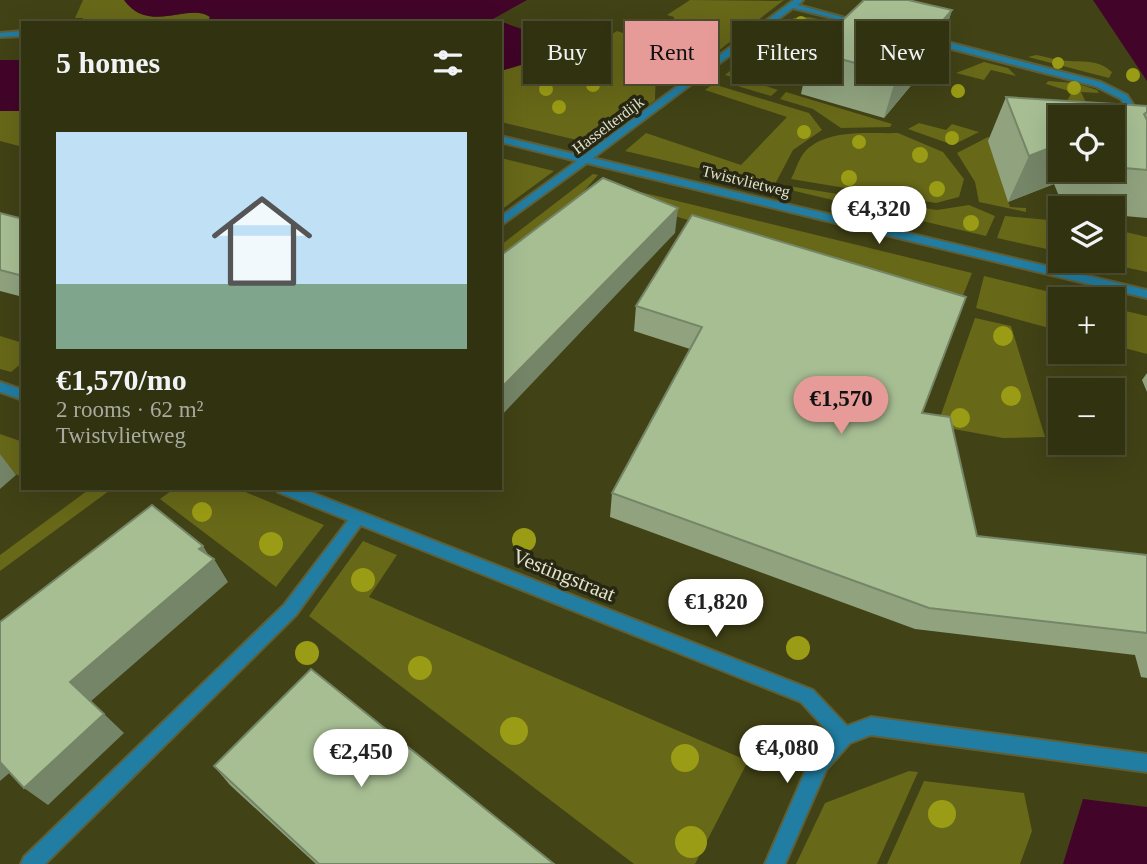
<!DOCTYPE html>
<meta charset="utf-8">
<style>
body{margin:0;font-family:Georgia,serif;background:#3d3e1e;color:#f1f3f6;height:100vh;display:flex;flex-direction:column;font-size:26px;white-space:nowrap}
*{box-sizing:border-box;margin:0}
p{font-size:23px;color:#a8aa9f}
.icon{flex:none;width:38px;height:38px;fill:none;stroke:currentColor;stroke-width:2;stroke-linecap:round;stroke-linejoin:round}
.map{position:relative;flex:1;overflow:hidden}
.sheet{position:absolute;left:21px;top:21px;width:481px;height:469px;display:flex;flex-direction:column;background:#313210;border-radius:0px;box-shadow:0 7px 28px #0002,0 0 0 2px #4c4d30}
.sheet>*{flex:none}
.top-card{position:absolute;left:523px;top:21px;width:518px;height:63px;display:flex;gap:14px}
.tools{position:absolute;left:1048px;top:105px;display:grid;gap:14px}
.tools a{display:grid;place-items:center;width:77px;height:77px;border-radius:0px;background:#313210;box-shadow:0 7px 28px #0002,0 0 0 2px #4c4d30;font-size:35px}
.price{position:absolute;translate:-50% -60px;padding:0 16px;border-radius:24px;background:#fff;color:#222;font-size:23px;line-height:46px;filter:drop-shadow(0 2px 4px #0008)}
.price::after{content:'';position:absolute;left:50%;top:42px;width:21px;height:16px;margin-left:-10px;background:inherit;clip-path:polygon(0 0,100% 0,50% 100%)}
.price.current{background:#e69b98;color:#111}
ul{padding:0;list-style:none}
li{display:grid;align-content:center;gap:14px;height:371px;padding:0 35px}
li span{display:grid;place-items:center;height:217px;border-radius:0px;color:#555}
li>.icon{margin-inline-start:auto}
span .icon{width:126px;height:126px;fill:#fffc;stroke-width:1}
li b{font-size:30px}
h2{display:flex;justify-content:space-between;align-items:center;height:84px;padding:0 35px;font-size:30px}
.chip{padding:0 24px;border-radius:0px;background:#313210;box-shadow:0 7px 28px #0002,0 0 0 2px #4c4d30;font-size:24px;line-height:63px}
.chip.current{background:#e69b98;color:#111}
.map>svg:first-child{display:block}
.green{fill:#676818}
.water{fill:#420529}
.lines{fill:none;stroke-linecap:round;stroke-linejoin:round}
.service-casing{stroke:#5e5f36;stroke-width:4}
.minor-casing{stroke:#5e5f36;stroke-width:4}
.service{fill:#217da2;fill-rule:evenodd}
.minor{fill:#217da2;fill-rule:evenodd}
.tree{fill:#9a9c15}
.wall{fill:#90a37e;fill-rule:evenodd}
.shaded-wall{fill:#758567}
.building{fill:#a7be93;stroke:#758567;stroke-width:2}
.labels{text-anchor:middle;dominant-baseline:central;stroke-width:7;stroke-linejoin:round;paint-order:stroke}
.far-street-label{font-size:16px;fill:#e1e3ca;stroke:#272714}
.near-street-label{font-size:21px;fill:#e1e3ca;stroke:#272714}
</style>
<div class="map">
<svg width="1147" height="864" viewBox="0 0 1147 864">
<rect width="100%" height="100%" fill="#414215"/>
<!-- green -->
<path class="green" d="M83,0h41c26,35 66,1 86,17l-3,6h-124v-5h-8z
M690,0l87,1 7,-1 -106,82 -4,-1v-64l-7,-2z
M808,17l16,3 11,8 -21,-5 -64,58 28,9 -7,6 -37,-11 5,-6 -14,-4 69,-57z
M649,24l8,7 -2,69 -61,44 -93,-22 -1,-51 71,-26h23l23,-14 15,5z
M1036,55c11,2 23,6 34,6 17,1 28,-1 42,11l-3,6 -81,-21z
M984,62l24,6 8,8 -25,-6 -7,10 -28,-7z
M1048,81l27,2 22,7 2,3 -18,-1 12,25h-33l-13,19 25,-44 -26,-8z
M713,84l96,29 13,17 -29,20 -19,36 -149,-35 21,-18 95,32 46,-48 -82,-27z
M786,92l13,4 93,28 -2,3 -49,1 -28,-19 -33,-10z
M0,111h23v36l-23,-6z
M919,123l27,7 6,-6 27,8 -26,13 -45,-16z
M898,133l45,19 21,27 -5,18 -23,6 -145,-24c4,-7 7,-18 12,-25 20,-26 66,-20 95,-21z
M988,137l17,6 -3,40 8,24 16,1v4l-47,-10 -4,-20 -18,-29z
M501,158l53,13 -53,39z
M593,174l5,1 -20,23 -77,60v-13z
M604,183l368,90 -12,30 -364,-111z
M788,186l149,24 32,-5 26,11 -9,20 -200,-47z
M1005,216l55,5v31l-63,-14z
M1113,229l34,8v35l-50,-11h16z
M984,276l95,23h-19v32l-84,-23z
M1113,308l34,8v38l-34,-9z
M975,318l36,8 34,111 -42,1 -66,-12z
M0,336l23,7v19l-12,10 -11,-3z
M0,434l23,8v35l-23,-9z
M91,488h22l-113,83v-16z
M175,488h61l88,37 -48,62 -116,-88z
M363,541l34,14 -28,42 379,164 -53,103h-61l-325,-248z
M909,771l9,1 -41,92h-81l29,-61z
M924,781l100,12 8,38 -12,33h-133z"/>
<!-- water -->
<path class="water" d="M124,0h403l-34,19 79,27 -5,5 -66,20 -1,-48h-293l3,-6c-21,-15 -61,18 -86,-17z
M1093,0h54v81z
M0,60h23v51h-23z
M1083,799l64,8v57h-84z"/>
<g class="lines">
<!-- service casing -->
<g class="service-casing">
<path id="service" d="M358,512l5,2 3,4 -3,4 -67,93 -251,249h-24l3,-7 260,-252 69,-91z"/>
</g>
<!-- minor casing -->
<g class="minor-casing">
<path id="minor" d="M794,0h9l-5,5 66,18 -4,2 -67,-17 -200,150 554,132v8l-560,-135 -87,63v-9l77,-56 -77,-19v-6l83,20z
M23,31v5l-23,1v-4z
M924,36l177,46 26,13 20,31v11l-3,-1 -23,-37 -26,-13 -174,-45v-4z
M0,382l23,8v10l-23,-8z
M276,488h24l513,202 34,36 24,-9 276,37v18l-276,-37 -21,8 -24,27 -41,94h-20l47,-108 20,-20 -31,-34 -523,-210z"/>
</g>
<!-- service -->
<use href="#service" class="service"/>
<!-- minor -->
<use href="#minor" class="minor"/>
</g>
<!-- trees -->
<g class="tree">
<circle cx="801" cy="22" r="6"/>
<circle cx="764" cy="53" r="6"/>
<circle cx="1058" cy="63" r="6"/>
<circle cx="744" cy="70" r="7"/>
<circle cx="1133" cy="75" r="7"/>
<circle cx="593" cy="85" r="7"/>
<circle cx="1074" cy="88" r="7"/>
<circle cx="546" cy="89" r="7"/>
<circle cx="958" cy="91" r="7"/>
<circle cx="559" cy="107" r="7"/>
<circle cx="804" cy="132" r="7"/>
<circle cx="952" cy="138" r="7"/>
<circle cx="859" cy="142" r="7"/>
<circle cx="920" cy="155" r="8"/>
<circle cx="849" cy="178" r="8"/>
<circle cx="937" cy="189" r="8"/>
<circle cx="893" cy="207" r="8"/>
<circle cx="971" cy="223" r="8"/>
<circle cx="1003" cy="336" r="10"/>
<circle cx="1011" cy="396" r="10"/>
<circle cx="960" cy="418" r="10"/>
<circle cx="202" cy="512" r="10"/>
<circle cx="524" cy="540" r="12"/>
<circle cx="271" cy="544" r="12"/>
<circle cx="363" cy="580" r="12"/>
<circle cx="798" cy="648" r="12"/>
<circle cx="307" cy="653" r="12"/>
<circle cx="420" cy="668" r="12"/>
<circle cx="514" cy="731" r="14"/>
<circle cx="685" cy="758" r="14"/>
<circle cx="942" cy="814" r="14"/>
<circle cx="691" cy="842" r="16"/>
</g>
<!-- wall -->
<path class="wall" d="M952,10l-14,43 -54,65 -83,-24 9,-43z
M1006,97l141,9v112l-34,-3v-7h-49l-10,-24 -46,18 -20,-61zM1060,117h53v53h-53z
M0,213l23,6v78l-23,-6z
M692,215l230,198 55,123 170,19v123l-6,-1 -6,-22 -220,-26 -305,-112 2,-24 78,-144 -56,-18 2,-25z
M1147,373v19l-5,-12z
M214,766l340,98h-238l-86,-79z"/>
<!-- shaded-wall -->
<path class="shaded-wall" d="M952,10l-14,43 -54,65 13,-44z
M1060,144l1,26 -7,14 -46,18 21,-46z
M678,208l-3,25 -175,184v-28z
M0,454l16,21 -16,14z
M203,546l9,15 2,-2 14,23 -138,120 -20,-20z
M104,714l20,19 -76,72 -24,-17z
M0,759l14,10 -14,12z"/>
<!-- building -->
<path class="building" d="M864,0h44l44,10 -55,64 -87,-23z
M1006,97l141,9v6l-3,2 3,6v50l-34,-3v-50h-53v27l-31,12z
M603,178l75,30 -178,181v-133z
M0,213l23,6v57l-23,-6z
M692,215l274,82 -44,116 28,4 27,119 170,19v78l-218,-25 -317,-115 90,-166 -66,-21z
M152,505l51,41 -4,3 15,10 -144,123 34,32 -80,74 -24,-26v-140z
M311,669l243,195h-235l-105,-98z"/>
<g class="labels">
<!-- far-street labels -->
<g class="far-street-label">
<text transform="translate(608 125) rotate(-37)">Hasselterdijk</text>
<text transform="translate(746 181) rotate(14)">Twistvlietweg</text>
</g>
<!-- near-street labels -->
<g class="near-street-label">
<text transform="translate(564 575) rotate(22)">Vestingstraat</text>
</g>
</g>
</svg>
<div class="tools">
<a><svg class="icon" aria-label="locate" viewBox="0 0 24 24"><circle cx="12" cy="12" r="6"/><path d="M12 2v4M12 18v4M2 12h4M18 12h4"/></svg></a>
<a><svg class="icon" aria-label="layers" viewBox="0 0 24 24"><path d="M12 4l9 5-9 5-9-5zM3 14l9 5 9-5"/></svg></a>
<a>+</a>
<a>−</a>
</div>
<b class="price" style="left:879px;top:246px">€4,320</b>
<b class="price current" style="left:841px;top:436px">€1,570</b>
<b class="price" style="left:716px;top:639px">€1,820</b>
<b class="price" style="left:787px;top:785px">€4,080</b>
<b class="price" style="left:361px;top:789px">€2,450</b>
<div class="top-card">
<a class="chip">Buy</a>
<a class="chip current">Rent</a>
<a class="chip">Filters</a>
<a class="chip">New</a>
</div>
<section class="sheet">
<h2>5 homes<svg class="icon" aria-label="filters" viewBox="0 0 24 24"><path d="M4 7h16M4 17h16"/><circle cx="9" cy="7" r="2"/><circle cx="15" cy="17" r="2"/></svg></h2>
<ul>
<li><span style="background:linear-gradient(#bfe0f5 70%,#7fa58c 0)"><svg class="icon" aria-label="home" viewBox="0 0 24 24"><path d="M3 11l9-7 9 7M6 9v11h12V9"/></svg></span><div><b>€1,570/mo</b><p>2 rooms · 62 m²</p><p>Twistvlietweg</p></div></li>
</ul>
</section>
</div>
